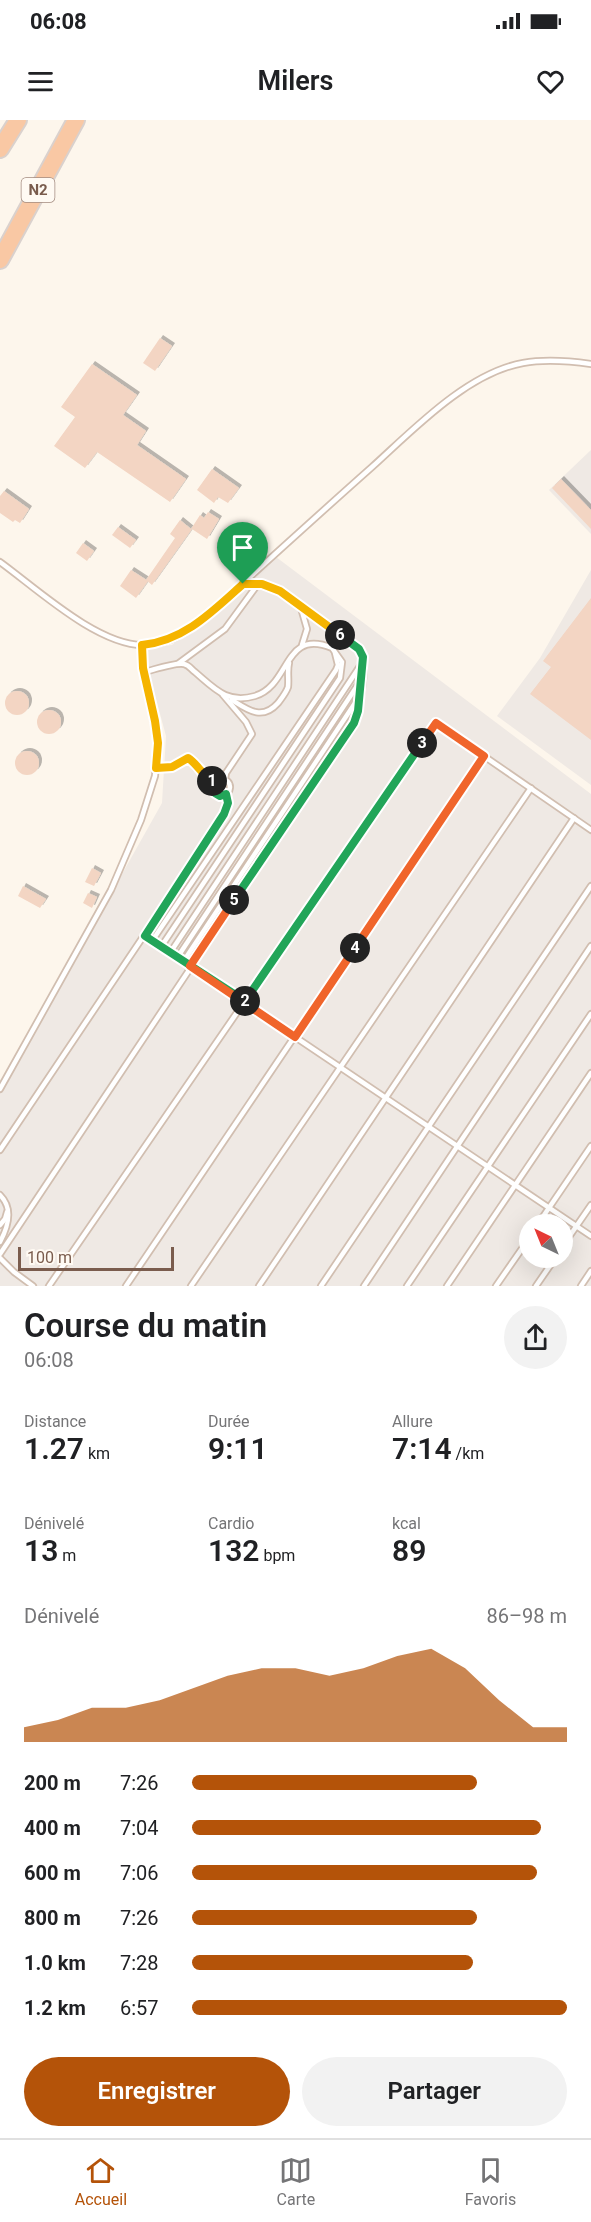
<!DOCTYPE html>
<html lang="fr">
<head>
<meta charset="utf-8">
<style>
  :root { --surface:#fff; --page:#f2f2f2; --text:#202124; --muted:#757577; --line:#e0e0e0; --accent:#b45309 }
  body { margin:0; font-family:Roboto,sans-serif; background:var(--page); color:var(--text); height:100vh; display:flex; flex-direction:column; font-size:22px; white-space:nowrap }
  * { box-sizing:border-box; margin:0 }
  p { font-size:20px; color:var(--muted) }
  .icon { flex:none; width:33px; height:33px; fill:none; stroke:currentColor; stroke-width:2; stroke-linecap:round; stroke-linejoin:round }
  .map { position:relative; height:1166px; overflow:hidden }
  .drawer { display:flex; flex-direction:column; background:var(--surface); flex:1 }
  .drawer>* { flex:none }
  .needle { width:39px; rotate:317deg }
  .controls { position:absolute; left:519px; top:1094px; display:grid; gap:12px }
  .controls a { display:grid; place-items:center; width:54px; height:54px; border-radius:50%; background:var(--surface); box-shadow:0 6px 24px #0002; font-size:30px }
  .scale { position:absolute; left:18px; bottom:15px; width:156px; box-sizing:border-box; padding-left:6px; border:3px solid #7a5c4d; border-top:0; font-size:16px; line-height:21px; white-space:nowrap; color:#7a5c4d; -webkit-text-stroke:4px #fffaf3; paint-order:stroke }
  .pin { position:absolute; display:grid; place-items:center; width:51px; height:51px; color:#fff; margin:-62px -26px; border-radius:50% 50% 50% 0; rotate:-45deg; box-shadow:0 0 6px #0007 }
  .pin .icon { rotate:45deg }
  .km { position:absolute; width:30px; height:30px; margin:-15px; border-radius:50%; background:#222; color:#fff; font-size:16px; line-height:30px; text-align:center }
  .round { display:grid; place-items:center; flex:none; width:63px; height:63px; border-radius:32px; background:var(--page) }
  .overview { display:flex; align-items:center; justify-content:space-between; height:102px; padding:0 24px }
  h1 { font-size:33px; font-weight:600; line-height:45px }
  .stats { display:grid; grid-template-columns:repeat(3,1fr); gap:9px; height:102px; padding:6px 24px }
  .stats div { display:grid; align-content:center }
  .stats b { font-size:30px; font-weight:600 }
  .stats small { font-size:16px; font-weight:400 }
  .stats p { font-size:16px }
  .chart { height:168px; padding:12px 24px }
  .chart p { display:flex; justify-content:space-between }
  .chart svg { width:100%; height:108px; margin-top:6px; fill:var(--accent); opacity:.7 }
  .button { display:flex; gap:12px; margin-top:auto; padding:12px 24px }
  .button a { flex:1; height:69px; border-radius:36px; background:var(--accent); color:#fff; font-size:24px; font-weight:600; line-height:69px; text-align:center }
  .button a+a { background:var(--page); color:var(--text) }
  ul { padding:0 24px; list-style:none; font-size:20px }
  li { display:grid; grid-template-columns:96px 72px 1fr; align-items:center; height:45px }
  li i { height:15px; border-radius:8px; background:var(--accent) }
  .status { display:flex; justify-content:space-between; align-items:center; height:42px; padding:0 30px; background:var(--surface); direction:ltr }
  .status svg { height:16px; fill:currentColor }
  header { display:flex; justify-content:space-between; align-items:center; height:78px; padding:0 24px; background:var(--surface); font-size:27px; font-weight:600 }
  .tabs { display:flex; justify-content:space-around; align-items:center; height:84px; border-top:2px solid var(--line); background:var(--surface); font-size:16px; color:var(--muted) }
  .tabs a { display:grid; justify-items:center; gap:3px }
  .tabs .on { color:var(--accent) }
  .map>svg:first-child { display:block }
</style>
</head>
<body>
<div class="status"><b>06:08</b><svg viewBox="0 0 49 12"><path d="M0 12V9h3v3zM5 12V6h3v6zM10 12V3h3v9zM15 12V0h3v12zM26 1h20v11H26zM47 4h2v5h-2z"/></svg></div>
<header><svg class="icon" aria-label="menu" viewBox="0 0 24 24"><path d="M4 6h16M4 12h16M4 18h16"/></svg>Milers<svg class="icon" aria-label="heart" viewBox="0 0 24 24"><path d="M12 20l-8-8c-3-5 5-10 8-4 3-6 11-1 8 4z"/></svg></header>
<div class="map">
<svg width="591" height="1166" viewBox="0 0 591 1166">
  <defs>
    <filter id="shadow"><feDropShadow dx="3" dy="-3" stdDeviation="0" flood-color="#0004"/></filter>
  </defs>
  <rect width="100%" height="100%" fill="#fdf6ec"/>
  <g fill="#efe9e4" fill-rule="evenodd">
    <polygon points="591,330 591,414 549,370"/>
    <path d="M276,437l315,237v492h-591v-195l162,-288 4,-67 -16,-59 -4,-29 26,-3zM530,1104h32v33h-32z"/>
    <polygon points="591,450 591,665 497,596 540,538"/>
  </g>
  <g fill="#f3d5c3" filter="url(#shadow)">
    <polygon points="160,218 172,226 155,251 143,243"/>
    <polygon points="92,244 137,275 123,295 146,311 137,325 186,359 170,382 97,332 85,348 54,326 75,297 61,287"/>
    <polygon points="212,349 239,368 228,383 218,377 214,383 197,370"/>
    <polygon points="561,359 591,390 591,409 552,368"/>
    <polygon points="4,371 29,389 20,403 15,400 13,402 0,393 0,376"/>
    <polygon points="208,392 219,399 207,419 192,409 152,465 146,460 175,418 170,414 180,400 191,409 200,395 204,398"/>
    <polygon points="118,407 136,420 130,428 112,415"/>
    <polygon points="83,423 94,431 87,441 76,433"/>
    <polygon points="131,450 148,461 136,478 120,466"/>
    <polygon points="591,478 591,620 530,574 551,547 543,541"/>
    <circle cx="17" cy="583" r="12"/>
    <circle cx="49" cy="602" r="12"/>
    <circle cx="27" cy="643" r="12"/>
    <polygon points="92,748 101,753 94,766 85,762"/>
    <polygon points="23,766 46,779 40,788 18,776"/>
    <polygon points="88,773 97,777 92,788 83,783"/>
  </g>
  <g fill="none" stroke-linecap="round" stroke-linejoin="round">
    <defs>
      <g id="service">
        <path d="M0,442c36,26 97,83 143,83 39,1 71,-35 98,-60 43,-39 87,-79 131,-118 41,-37 95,-94 151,-104 22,-4 47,-2 68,1"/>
        <polyline points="301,488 307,509 302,525"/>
        <polyline points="179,543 225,509 258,464"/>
        <path d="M144,552c9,-2 32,-10 40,-8 5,1 7,5 11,8 20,17 32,32 60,24 36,-11 28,-68 77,-48l10,14 -2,16 -179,269"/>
        <polyline points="223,575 246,602 252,614 226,653 225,659"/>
        <path d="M232,580c16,10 30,21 46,3 3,-4 8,-10 10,-16 1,-8 -1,-16 1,-24"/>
        <polyline points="155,648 172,647 188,638 196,648 215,662"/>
        <circle cx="222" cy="667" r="8"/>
        <polyline points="145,816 591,1116"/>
        <polyline points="152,821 336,550 338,545 335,533"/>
        <polyline points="170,833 362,543"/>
        <polyline points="177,838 361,560"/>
        <polyline points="183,842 359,577"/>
        <polyline points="0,969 111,770 141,700 155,656 158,623 143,548 142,525"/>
        <polyline points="0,1030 216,708 228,683 226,674"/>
        <path d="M0,1075c14,14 8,32 0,47"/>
        <polyline points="538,1104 591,1026"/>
        <polyline points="0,1105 5,1099 7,1092"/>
        <polyline points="562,1127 591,1085"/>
        <path d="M0,1134l357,-536c3,-17 12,-55 2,-69l-79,-58 -18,-7h-19"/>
        <polyline points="0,1138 14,1152 33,1166"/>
        <polyline points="49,1166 436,603 591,710"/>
        <polyline points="126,1166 484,636"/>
        <polyline points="191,1166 531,668"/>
        <polyline points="259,1166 574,698"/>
        <polyline points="321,1166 591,766"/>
        <polyline points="364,1166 591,826"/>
        <polyline points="407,1166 591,894"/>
        <polyline points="447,1166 591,953"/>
        <polyline points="496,1166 530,1117"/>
        <polyline points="536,1166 556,1137"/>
        <polyline points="581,1166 591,1151"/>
      </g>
      <g id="trunk">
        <polyline points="0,29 18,0"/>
        <polyline points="0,140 76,0"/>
      </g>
    </defs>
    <use href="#service" stroke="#d1beb0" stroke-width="8"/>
    <use href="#trunk" stroke="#dad1cd" stroke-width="20"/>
    <use href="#service" stroke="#fff" stroke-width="4.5"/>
    <use href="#trunk" stroke="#f9c8a4" stroke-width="16"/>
  </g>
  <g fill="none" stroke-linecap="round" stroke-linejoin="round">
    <defs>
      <path id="split-1" d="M212,661c-10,-7 -16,-18 -24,-23l-16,9 -16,1 2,-25 -3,-22 -12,-53 -1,-23c42,-4 71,-34 101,-61"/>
      <polyline id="split-2" points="212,661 215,662 213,668 215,673 220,676 226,674 228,683 224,694 145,816 245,881"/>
      <polyline id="split-3" points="245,881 422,623"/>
      <polyline id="split-4" points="355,828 484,636 436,603 422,623"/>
      <polyline id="split-5" points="234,780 190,846 295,917 355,828"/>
      <polyline id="split-6" points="234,780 354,603 358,591 363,537 359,529 340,515"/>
      <polyline id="split-7" points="243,464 262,464 280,471 340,515"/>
    </defs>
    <use href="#split-1" stroke="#fff" stroke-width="12"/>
    <use href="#split-2" stroke="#fff" stroke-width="12"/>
    <use href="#split-3" stroke="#fff" stroke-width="12"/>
    <use href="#split-4" stroke="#fff" stroke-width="12"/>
    <use href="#split-5" stroke="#fff" stroke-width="12"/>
    <use href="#split-6" stroke="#fff" stroke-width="12"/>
    <use href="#split-7" stroke="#fff" stroke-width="12"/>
    <use href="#split-1" stroke="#f5b400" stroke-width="8"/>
    <use href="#split-2" stroke="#22a559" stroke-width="8"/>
    <use href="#split-3" stroke="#22a559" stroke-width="8"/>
    <use href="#split-4" stroke="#f0652b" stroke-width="8"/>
    <use href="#split-5" stroke="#f0652b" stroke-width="8"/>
    <use href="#split-6" stroke="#22a559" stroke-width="8"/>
    <use href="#split-7" stroke="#f5b400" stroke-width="8"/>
  </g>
  <g text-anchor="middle" stroke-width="5" stroke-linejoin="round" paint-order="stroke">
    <rect fill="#fffaf3" stroke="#a28b7f" stroke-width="1.5" x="21.5" y="58" width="33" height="24" rx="4.5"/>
    <g font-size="15" font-weight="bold" fill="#7a5c4d">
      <text x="38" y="75">N2</text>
    </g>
  </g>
</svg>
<div class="controls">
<a><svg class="needle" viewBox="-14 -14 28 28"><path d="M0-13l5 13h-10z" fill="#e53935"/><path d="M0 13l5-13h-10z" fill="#757577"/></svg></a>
</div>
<div class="scale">100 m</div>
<div class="pin" style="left:243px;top:464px;background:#1e9e55"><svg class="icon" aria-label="arrive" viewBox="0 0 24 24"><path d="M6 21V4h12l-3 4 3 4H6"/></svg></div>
<b class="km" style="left:212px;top:661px">1</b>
<b class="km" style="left:245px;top:881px">2</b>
<b class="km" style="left:422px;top:623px">3</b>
<b class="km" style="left:355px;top:828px">4</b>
<b class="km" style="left:234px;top:780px">5</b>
<b class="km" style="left:340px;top:515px">6</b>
</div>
<section class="drawer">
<div class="overview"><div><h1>Course du matin</h1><p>06:08</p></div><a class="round"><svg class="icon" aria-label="share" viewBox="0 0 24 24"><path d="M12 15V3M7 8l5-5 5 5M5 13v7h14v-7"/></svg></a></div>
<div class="stats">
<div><p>Distance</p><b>1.27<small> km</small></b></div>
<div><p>Durée</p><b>9:11</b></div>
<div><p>Allure</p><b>7:14<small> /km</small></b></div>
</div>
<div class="stats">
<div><p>Dénivelé</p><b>13<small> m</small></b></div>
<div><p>Cardio</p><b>132<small> bpm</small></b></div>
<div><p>kcal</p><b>89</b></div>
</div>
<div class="chart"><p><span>Dénivelé</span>86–98 m</p>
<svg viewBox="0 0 160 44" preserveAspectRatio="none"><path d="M0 44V38L10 35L20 30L30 30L40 27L50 22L60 17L70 14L80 14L90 17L100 14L110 9L120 6L130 14L140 27L150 38L160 38V44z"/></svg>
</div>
<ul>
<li><b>200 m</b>7:26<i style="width:76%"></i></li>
<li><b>400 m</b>7:04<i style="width:93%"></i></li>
<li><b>600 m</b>7:06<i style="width:92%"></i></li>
<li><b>800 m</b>7:26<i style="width:76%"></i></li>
<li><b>1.0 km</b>7:28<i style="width:75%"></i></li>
<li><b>1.2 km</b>6:57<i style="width:100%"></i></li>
</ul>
<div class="button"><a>Enregistrer</a><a>Partager</a></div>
</section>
<nav class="tabs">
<a class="on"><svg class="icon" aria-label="home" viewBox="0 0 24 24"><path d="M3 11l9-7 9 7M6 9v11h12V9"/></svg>Accueil</a>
<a><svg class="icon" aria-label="map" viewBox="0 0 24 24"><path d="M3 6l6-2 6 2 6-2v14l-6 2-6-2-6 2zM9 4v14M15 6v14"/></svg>Carte</a>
<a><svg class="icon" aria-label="saved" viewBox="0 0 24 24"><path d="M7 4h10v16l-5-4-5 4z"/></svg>Favoris</a>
</nav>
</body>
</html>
